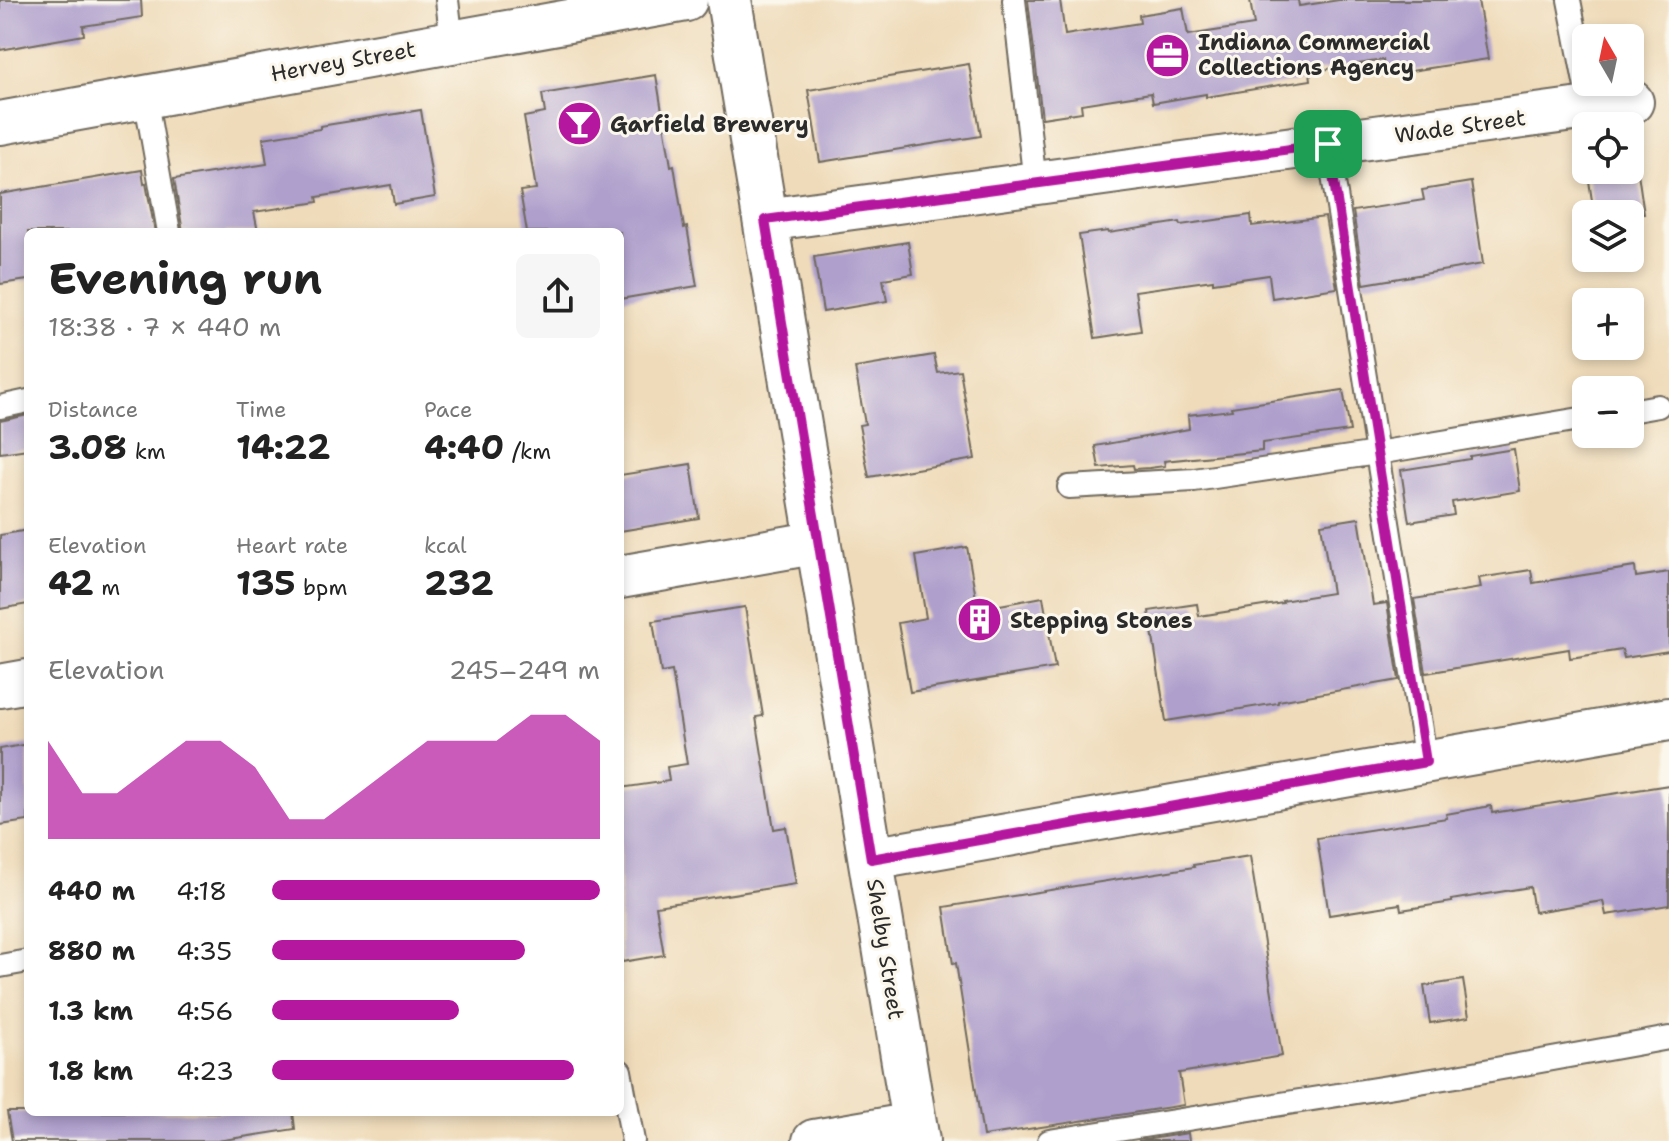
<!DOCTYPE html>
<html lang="en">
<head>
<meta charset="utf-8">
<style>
  :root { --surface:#fff; --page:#f6f6f6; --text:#222; --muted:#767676; --accent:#b5179e }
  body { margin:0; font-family:"Shantell Sans",sans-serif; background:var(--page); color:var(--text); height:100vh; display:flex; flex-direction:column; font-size:30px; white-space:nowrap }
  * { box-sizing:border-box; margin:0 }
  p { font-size:26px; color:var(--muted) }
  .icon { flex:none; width:44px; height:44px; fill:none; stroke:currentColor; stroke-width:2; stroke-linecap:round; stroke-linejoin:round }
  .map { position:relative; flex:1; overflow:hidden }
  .side { position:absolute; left:24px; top:228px; width:600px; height:888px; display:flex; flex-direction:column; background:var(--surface); border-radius:12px; box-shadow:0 4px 12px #0003 }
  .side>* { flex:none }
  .needle { width:52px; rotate:351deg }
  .controls { position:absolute; left:1572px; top:24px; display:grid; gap:16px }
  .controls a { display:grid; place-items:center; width:72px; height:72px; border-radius:12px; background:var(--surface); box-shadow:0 4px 12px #0003; font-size:40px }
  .pin { position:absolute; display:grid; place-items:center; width:68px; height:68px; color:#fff; margin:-34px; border-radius:16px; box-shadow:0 4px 12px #0006 }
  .round { display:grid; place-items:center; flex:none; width:84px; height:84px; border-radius:12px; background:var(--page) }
  .head { display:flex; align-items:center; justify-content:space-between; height:136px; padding:0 24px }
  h1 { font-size:44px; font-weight:700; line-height:60px }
  .figures { display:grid; grid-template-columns:repeat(3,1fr); gap:12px; height:136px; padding:8px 24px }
  .figures div { display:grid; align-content:center }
  .figures b { font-size:34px; font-weight:700 }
  .figures small { font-size:22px; font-weight:400 }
  .figures p { font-size:22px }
  .chart { height:224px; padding:16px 24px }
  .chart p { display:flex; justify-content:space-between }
  .chart svg { width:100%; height:144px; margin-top:8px; fill:var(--accent); opacity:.7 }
  ul { padding:0 24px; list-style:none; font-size:26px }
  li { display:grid; grid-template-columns:128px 96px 1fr; align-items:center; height:60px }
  li i { height:20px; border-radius:10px; background:var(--accent) }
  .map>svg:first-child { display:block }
</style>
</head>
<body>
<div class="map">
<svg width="1669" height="1141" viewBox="0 0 1669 1141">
  <rect width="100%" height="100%" fill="#fbf7ec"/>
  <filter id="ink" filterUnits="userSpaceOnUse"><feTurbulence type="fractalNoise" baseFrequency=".0125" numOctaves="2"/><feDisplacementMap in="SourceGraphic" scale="16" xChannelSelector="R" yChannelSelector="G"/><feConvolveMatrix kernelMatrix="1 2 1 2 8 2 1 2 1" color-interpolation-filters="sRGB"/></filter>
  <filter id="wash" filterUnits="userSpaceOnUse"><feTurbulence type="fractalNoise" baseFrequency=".006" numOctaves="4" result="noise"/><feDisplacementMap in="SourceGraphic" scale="32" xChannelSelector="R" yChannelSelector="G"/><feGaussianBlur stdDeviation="1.8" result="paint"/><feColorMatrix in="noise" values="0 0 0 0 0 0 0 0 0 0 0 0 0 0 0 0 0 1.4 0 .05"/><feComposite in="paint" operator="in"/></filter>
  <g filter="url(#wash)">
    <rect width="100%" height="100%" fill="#efdbba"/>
    <g id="blocks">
      <g fill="#ae9fcc">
        <polygon points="0,0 141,0 142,17 83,26 84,35 0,50"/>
        <polygon points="1028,0 1060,0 1065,35 1140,23 1139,15 1183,8 1188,35 1254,25 1250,0 1298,0 1299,6 1339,0 1478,0 1488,59 1385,75 1383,60 1310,72 1311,80 1206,97 1206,94 1153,103 1151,93 1081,104 1082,112 1042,118"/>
        <polygon points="969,64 981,136 820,162 808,90"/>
        <polygon points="656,75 671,166 674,165 684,228 687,227 697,286 620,299 620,232 527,232 520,191 536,189 524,117 545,113 542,94"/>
        <polygon points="421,110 435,197 394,204 391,185 317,197 318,202 254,212 258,232 183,232 174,179 267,164 263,138 320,129 320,126"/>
        <polygon points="1637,166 1644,214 1594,214 1588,174 1613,170 1630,170 1630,167"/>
        <polygon points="142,170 144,184 146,183 155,232 28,232 28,280 0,284 0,194"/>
        <polygon points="1471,182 1483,264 1364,284 1353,211 1424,200 1422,190"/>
        <polygon points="1251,215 1252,226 1325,217 1337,288 1272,298 1269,275 1213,283 1213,280 1135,291 1141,331 1095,338 1079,235 1108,231 1109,233 1180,222 1181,225"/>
        <polygon points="908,242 913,274 883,279 887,301 823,312 814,257"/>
        <polygon points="934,355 938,373 960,370 975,459 869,477 859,425 865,424 855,368"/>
        <polygon points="1343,390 1350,431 1262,443 1262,451 1164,461 1165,466 1149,468 1134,469 1133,465 1099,468 1095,446 1189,429 1188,415 1232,410 1231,407"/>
        <polygon points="28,415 28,449 0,453 0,421"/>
        <polygon points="1514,449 1520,491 1452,502 1454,515 1409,522 1401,470 1470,459 1470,456"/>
        <polygon points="691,464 699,518 620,531 620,475"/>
        <polygon points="1359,518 1373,605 1387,603 1399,680 1278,701 1278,703 1166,721 1149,611 1197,604 1199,616 1283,603 1282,601 1332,593 1321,524"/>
        <polygon points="28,530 28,604 0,609 0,535"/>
        <polygon points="967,547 978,609 1043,597 1055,668 910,692 898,623 926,618 916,556"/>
        <polygon points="1635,567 1636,577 1669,572 1669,651 1624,658 1622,650 1570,658 1569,649 1426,673 1414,599 1481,588 1479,578 1531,570 1533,583"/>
        <polygon points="745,607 763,716 756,717 774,829 786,827 796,884 656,906 664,955 622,962 620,946 620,788 669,781 667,767 687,764 672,671 661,673 653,621"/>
        <polygon points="28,744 28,821 0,825 0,749"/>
        <polygon points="1669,785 1669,905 1606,915 1603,901 1534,912 1530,887 1451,900 1452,902 1401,910 1400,904 1329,915 1317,838 1447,818 1446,814 1491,806 1492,813"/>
        <polygon points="1250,856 1282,1056 1179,1073 1184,1105 983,1136 956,963 953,964 944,907 1194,867 1193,865"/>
        <polygon points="1463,980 1469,1017 1430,1023 1424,986"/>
        <polygon points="7,1112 293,1112 295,1129 217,1141 12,1141"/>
        <polygon points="1188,1133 1189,1141 1138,1141"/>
      </g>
    </g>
  </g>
  <g filter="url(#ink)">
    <use href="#blocks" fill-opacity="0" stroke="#70695d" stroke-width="2"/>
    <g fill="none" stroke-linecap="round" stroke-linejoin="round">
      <defs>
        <g id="lane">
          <polyline points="447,0 452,42"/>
          <polyline points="1014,0 1035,183"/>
          <polyline points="1569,0 1590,108"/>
          <polyline points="145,96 169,232"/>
          <polyline points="1328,144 1426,762"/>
          <polyline points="0,407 28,401"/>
          <polyline points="1630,411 1658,406"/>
          <polyline points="1069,487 1194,480 1377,453 1586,418"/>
          <polyline points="0,966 28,961"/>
          <polyline points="620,1071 633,1141"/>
          <polyline points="1049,1141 1457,1076 1669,1038"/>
        </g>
        <g id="street">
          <polyline points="0,123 686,0"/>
          <polyline points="765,220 1632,102"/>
          <polyline points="620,577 819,542"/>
          <polyline points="0,686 28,681"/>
          <polyline points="871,859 1669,719"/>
          <polyline points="814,1141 914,1124"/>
        </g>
        <polyline id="secondary" points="729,0 917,1141"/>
      </defs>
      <use href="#lane" stroke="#70695d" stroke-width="26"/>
      <use href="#street" stroke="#70695d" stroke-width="46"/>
      <use href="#secondary" stroke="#70695d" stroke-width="48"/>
      <use href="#lane" stroke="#fff" stroke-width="22"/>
      <use href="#street" stroke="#fff" stroke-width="42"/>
      <use href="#secondary" stroke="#fff" stroke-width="44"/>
    </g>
  </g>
  <g fill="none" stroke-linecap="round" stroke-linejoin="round" filter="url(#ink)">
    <defs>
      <polygon id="route" points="1328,144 1426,762 871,859 765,220"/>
    </defs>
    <use href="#route" stroke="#fff" stroke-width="16"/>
    <use href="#route" stroke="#b5179e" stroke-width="10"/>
  </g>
  <defs>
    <symbol id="office-disc" viewBox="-11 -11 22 22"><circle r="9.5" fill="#b5179e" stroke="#fbf7ec"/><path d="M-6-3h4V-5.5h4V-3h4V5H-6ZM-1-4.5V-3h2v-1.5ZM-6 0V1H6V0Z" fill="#fff"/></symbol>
    <symbol id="bar-disc" viewBox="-11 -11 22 22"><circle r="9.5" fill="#b5179e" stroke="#fbf7ec"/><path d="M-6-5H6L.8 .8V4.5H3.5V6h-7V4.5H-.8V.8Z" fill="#fff"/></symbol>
    <symbol id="building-disc" viewBox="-11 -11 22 22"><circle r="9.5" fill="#b5179e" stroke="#fbf7ec"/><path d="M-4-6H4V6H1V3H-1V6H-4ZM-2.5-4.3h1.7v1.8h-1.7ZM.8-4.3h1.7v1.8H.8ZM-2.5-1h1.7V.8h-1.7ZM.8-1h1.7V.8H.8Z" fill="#fff"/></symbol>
  </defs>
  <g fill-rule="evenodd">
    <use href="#office-disc" x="1142" y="30" width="51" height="51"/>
    <use href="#bar-disc" x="554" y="98" width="51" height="51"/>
    <use href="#building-disc" x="954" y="594" width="51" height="51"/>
  </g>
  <g text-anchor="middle" stroke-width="6" stroke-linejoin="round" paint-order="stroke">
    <g font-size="22" font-weight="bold" fill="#2b2b2b" stroke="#fbf7ec" text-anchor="start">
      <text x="1198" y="50">Indiana Commercial<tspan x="1198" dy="25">Collections Agency</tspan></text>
      <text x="610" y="132">Garfield Brewery</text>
      <text x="1010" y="628">Stepping Stones</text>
    </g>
    <g font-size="22" fill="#2b2b2b" stroke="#fbf7ec">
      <text transform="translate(343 61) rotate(-10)" y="8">Hervey Street</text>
      <text transform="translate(1460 126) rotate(-8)" y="8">Wade Street</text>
      <text transform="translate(886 949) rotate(81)" y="8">Shelby Street</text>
    </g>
  </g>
</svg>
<div class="controls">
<a><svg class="needle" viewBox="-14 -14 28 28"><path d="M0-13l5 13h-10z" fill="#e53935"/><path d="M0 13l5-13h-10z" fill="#767676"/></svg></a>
<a><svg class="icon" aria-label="locate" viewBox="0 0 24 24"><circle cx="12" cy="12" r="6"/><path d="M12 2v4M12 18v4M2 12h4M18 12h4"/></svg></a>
<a><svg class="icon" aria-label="layers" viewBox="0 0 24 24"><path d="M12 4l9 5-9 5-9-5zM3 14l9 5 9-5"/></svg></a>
<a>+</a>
<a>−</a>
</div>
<div class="pin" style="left:1328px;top:144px;background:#1e9e55"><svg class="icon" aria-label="arrive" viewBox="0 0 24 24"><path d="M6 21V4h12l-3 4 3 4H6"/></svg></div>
<section class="side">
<div class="head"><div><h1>Evening run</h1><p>18:38 · 7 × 440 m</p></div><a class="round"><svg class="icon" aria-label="share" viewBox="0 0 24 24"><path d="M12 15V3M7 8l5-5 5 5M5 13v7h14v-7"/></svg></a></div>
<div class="figures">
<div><p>Distance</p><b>3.08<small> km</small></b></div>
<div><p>Time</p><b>14:22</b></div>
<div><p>Pace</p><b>4:40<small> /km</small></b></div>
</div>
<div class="figures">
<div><p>Elevation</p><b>42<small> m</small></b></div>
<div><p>Heart rate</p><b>135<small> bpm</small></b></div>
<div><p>kcal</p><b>232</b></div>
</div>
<div class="chart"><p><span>Elevation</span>245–249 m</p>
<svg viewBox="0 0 160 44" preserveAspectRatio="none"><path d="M0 44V14L10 30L20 30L30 22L40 14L50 14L60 22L70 38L80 38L90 30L100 22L110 14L120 14L130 14L140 6L150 6L160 14V44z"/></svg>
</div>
<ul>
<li><b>440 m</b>4:18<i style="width:100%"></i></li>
<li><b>880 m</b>4:35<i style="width:77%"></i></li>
<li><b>1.3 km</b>4:56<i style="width:57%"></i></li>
<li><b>1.8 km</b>4:23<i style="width:92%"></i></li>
</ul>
</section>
</div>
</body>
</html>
